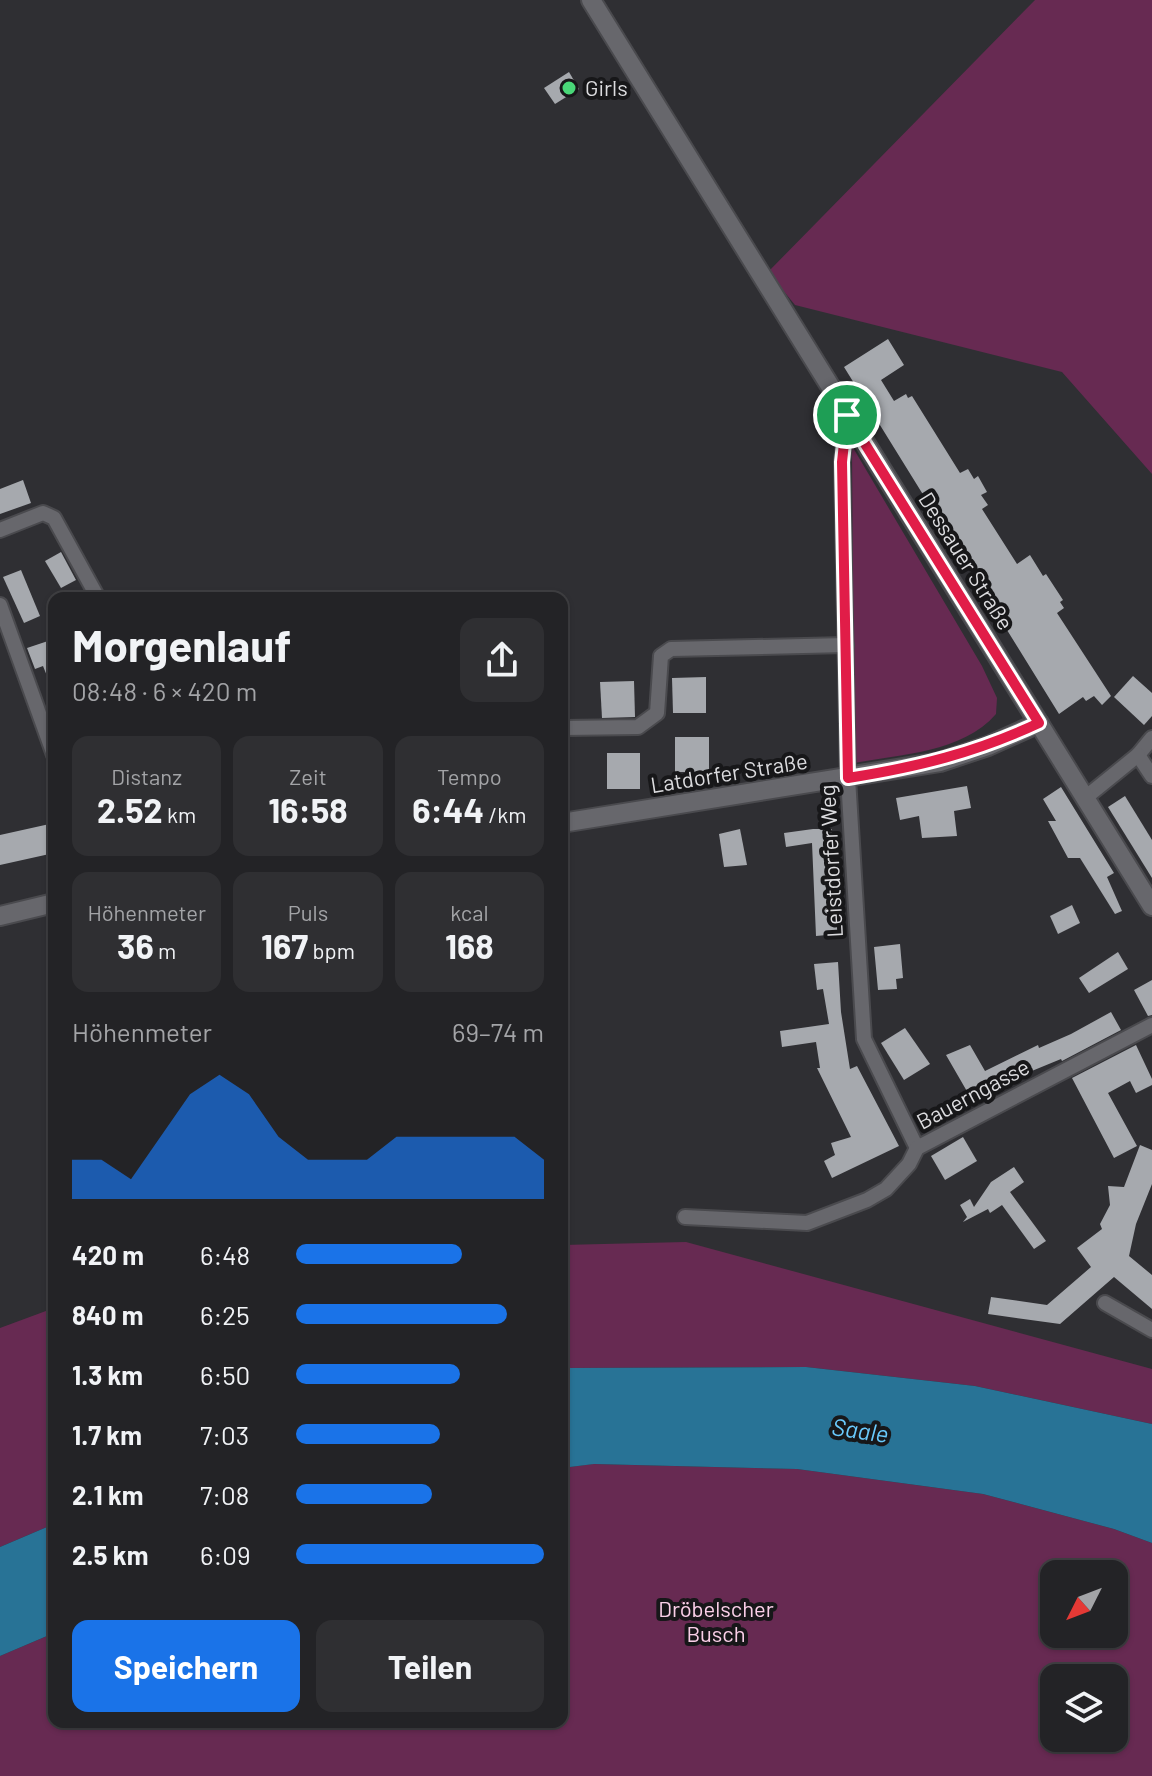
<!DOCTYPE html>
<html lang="de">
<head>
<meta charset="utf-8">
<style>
  :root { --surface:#232326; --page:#2f2f32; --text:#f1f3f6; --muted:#a3a4a7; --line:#404043; --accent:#1a73e8 }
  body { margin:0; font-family:Barlow,sans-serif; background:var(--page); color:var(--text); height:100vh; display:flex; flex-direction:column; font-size:30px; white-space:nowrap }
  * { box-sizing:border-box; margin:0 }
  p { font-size:26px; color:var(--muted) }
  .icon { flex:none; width:44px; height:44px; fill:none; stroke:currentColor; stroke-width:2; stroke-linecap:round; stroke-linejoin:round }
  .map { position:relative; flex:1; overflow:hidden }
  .side { position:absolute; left:48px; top:592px; width:520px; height:1136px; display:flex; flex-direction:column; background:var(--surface); border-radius:16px; box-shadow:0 2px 6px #0004,0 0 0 2px var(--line) }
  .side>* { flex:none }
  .needle { width:52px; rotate:228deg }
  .buttons { position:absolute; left:1040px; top:1560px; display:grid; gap:16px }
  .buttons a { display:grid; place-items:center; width:88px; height:88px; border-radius:16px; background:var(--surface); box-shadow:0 2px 6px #0004,0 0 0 2px var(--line); font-size:40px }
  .pin { position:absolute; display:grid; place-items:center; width:68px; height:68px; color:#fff; margin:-34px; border:4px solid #fff; border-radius:50%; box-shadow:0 2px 8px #0007 }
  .round { display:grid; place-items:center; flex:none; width:84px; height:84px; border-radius:16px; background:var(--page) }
  .overview { display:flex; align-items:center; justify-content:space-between; height:136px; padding:0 24px }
  h1 { font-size:44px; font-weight:700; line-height:60px }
  .metrics { display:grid; grid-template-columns:repeat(3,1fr); gap:12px; height:136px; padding:8px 24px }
  .metrics div { display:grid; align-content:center; border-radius:16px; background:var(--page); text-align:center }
  .metrics b { font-size:34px; font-weight:700 }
  .metrics small { font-size:22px; font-weight:400 }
  .metrics p { font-size:22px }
  .chart { height:224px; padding:16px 24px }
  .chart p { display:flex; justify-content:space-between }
  .chart svg { width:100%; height:144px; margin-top:8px; fill:var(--accent); opacity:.7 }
  .cta { display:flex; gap:16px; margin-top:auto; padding:16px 24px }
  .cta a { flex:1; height:92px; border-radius:16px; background:var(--accent); color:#fff; font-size:32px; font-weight:700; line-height:92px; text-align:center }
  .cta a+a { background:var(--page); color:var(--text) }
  ul { padding:0 24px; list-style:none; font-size:26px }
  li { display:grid; grid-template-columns:128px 96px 1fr; align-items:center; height:60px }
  li i { height:20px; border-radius:10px; background:var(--accent) }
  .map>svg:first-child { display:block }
</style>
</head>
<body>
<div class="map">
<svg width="1152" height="1776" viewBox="0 0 1152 1776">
  <rect width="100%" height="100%" fill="#2f2f33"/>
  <g fill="#672a52" fill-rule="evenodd">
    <polygon points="1035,0 1152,0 1152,474 1062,372 795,305 768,272"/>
    <path d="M852,446l130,220 15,32 -1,16c-34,39 -95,40 -142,49z"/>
    <polygon points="686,1242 1152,1369 1152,1424 975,1386 806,1367 562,1368 562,1245"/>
    <polygon points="54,1308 54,1524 0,1547 0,1328"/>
    <path d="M593,1464l204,5 186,25 131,35 38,14v233h-1152v-120l54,-23v89h508v-254zM1054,1574h60v60h-60zM1054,1678h60v60h-60z"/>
  </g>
  <g fill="#287396">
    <polygon points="806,1367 975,1386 1152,1424 1152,1543 1114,1529 983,1494 797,1469 594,1464 562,1468 562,1368"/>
    <polygon points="54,1524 54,1633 0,1656 0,1547"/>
  </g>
  <g fill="#a6a9ae">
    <polygon points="569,72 579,89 555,104 544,88"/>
    <polygon points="888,339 904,365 881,380 894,401 906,394 908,398 912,396 960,473 968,469 974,479 978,476 987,492 981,495 988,505 982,509 1017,564 1030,555 1043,576 1046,574 1063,600 1060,602 1064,608 1057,613 1111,696 1102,705 1094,696 1086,701 1083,697 1059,714 844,367"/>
    <polygon points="23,480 31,503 0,514 0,489"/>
    <polygon points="61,552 76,580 61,588 45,561"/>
    <polygon points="21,570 40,616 24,623 3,577"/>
    <polygon points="48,641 54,658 53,691 43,666 35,669 27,648"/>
    <polygon points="1133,676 1152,693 1152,716 1144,725 1114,697"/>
    <polygon points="706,677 706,713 673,713 672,678"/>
    <polygon points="634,681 635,717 602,718 600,682"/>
    <rect x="675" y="737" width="34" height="35"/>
    <rect x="607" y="753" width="33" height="36"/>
    <polygon points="967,786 971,808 954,811 957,836 922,838 919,816 900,820 896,798"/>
    <polygon points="1061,787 1114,873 1107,877 1122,911 1115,914 1080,858 1068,858 1048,821 1056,821 1043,799"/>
    <polygon points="1125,796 1152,840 1152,878 1108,807"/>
    <polygon points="54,823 54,853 0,865 0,835"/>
    <polygon points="740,829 747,865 724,867 719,834"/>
    <polygon points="813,829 832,829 828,880 832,914 835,914 838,934 816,936 812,843 786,847 784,833"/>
    <polygon points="1072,905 1080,923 1058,934 1050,916"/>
    <polygon points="900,944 903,978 896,979 897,989 878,990 874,947"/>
    <polygon points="1118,952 1128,969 1089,993 1079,978"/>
    <polygon points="838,962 841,1012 850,1069 857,1066 899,1146 832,1178 824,1161 835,1155 831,1143 851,1137 817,1068 820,1068 816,1042 782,1047 780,1031 829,1024 823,989 817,990 814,964"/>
    <polygon points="1152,980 1152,1015 1148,1016 1134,990"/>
    <polygon points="1111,1012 1121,1030 1062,1061 1061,1059 1003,1083 972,1100 946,1055 970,1045 985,1071 1038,1045 1039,1048 1071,1034"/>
    <polygon points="905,1028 930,1064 904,1080 881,1043"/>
    <polygon points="1136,1045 1152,1079 1152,1085 1136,1093 1130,1081 1108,1093 1137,1146 1114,1158 1072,1078"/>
    <polygon points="963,1137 977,1161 945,1180 931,1156"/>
    <polygon points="1140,1145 1152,1150 1152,1184 1136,1224 1129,1256 1152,1275 1152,1309 1114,1277 1060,1324 988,1314 991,1297 1047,1305 1091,1267 1077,1248 1102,1229 1100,1224 1110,1205 1108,1186 1124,1187"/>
    <polygon points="1014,1167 1024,1182 1010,1192 1046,1241 1034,1249 1002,1205 990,1213 988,1209 963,1222 967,1217 960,1205 970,1199 974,1207 991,1182"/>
  </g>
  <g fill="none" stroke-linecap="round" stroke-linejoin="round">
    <defs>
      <g id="minor">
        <polyline points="847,415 842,462 848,778 864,1039 917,1148"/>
        <polyline points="0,530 43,513 54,518 98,598"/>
        <polyline points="0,605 54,755"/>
        <polyline points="564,728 638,727 657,713 661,656 671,649 846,645"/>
        <polyline points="1152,738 1138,755 1152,776"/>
        <polyline points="1085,798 1138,755"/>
        <polyline points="685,1217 807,1223 867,1200 886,1189 909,1164 917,1148 1152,1025"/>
        <polyline points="1105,1303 1152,1330"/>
      </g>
      <g id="secondary">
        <polyline points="591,0 1152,906"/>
        <polyline points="562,823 940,762 988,746 1039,723"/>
        <polyline points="0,916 54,903"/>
      </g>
    </defs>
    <use href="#minor" stroke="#4a4a4e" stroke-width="18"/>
    <use href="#secondary" stroke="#4a4a4e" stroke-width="22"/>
    <use href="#minor" stroke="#67676c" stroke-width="14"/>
    <use href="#secondary" stroke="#67676c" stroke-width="18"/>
  </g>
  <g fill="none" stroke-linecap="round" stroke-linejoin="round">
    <defs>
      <path id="route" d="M847,415l192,308c-64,30 -122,44 -191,55l-6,-316z"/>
    </defs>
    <use href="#route" stroke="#fff" stroke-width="16"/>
    <use href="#route" stroke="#e11d48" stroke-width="10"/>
  </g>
  <circle fill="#49d778" stroke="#171719" stroke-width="3" cx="569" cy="88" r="8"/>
  <g text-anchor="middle" stroke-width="8" stroke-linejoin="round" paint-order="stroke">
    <g font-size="22" fill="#dcdcdf" stroke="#171719" text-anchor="start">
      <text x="585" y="96">Girls</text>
    </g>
    <g font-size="22" fill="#dcdcdf" stroke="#171719">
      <text transform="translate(966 561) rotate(58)" y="8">Dessauer Straße</text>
      <text transform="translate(729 773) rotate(-9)" y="8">Latdorfer Straße</text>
      <text transform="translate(831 861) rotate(-93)" y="8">Leistdorfer Weg</text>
      <text transform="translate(973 1094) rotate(-28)" y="8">Bauerngasse</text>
    </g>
    <g font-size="22" fill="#fbd0e9" stroke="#171719">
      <text x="716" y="1617">Dröbelscher<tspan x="716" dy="25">Busch</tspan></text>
    </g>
    <g font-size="24" font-style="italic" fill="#6acafc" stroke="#171719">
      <text transform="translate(860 1431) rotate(8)" y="8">Saale</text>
    </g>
  </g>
</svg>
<div class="buttons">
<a><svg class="needle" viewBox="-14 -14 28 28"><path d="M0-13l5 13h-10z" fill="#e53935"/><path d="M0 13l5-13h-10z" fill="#a3a4a7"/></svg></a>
<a><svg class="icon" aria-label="layers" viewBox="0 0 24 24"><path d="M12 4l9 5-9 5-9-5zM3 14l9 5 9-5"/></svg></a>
</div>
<div class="pin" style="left:847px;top:415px;background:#1e9e55"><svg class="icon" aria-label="arrive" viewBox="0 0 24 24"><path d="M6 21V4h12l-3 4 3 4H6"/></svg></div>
<section class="side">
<div class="overview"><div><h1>Morgenlauf</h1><p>08:48 · 6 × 420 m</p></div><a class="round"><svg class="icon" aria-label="share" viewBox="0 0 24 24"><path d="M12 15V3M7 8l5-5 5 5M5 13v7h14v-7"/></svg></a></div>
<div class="metrics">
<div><p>Distanz</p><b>2.52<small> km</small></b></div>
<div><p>Zeit</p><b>16:58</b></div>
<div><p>Tempo</p><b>6:44<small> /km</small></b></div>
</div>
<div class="metrics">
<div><p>Höhenmeter</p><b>36<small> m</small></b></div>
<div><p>Puls</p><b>167<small> bpm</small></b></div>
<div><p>kcal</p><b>168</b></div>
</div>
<div class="chart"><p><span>Höhenmeter</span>69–74 m</p>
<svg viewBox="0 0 160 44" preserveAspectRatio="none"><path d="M0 44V32L10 32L20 38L30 25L40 12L50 6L60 12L70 25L80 32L90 32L100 32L110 25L120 25L130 25L140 25L150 25L160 32V44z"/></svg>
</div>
<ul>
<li><b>420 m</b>6:48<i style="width:67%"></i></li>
<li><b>840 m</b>6:25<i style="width:85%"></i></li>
<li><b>1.3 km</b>6:50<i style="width:66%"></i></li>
<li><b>1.7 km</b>7:03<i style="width:58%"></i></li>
<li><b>2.1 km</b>7:08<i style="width:55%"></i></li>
<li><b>2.5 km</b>6:09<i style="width:100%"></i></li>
</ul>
<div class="cta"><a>Speichern</a><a>Teilen</a></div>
</section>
</div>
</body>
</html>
